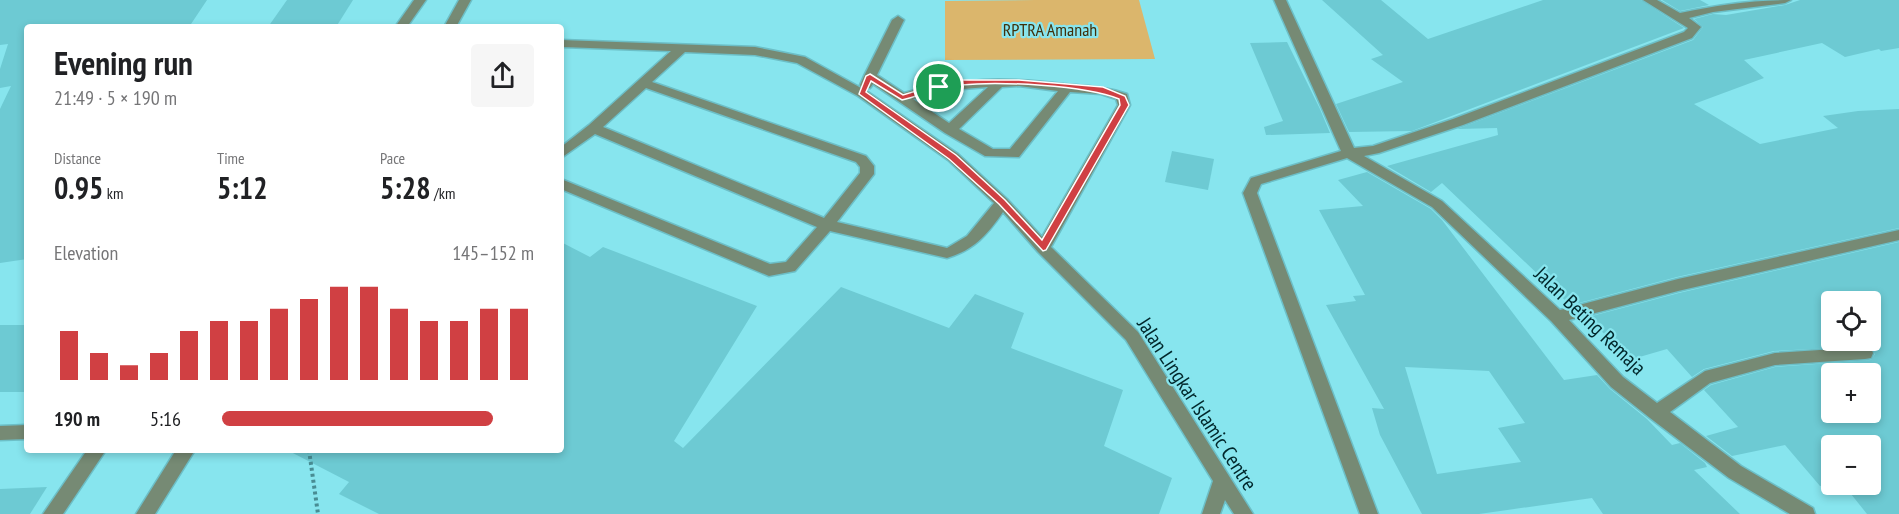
<!DOCTYPE html>
<html lang="en">
<head>
<meta charset="utf-8">
<style>
  :root { --surface:#fff; --page:#f6f6f6; --text:#202124; --muted:#757577; --accent:#d04043 }
  body { margin:0; font-family:"PT Sans Narrow",sans-serif; background:var(--page); color:var(--text); height:100vh; display:flex; flex-direction:column; font-size:22px; white-space:nowrap }
  * { box-sizing:border-box; margin:0 }
  p { font-size:20px; color:var(--muted) }
  .icon { flex:none; width:33px; height:33px; fill:none; stroke:currentColor; stroke-width:2; stroke-linecap:round; stroke-linejoin:round }
  .map { position:relative; flex:1; overflow:hidden }
  .panel { position:absolute; left:24px; top:24px; width:540px; height:429px; display:flex; flex-direction:column; background:var(--surface); border-radius:6px; box-shadow:0 3px 9px #0003 }
  .panel>* { flex:none }
  .controls { position:absolute; left:1821px; top:291px; display:grid; gap:12px }
  .controls a { display:grid; place-items:center; width:60px; height:60px; border-radius:6px; background:var(--surface); box-shadow:0 3px 9px #0003; font-size:30px }
  .pin { position:absolute; display:grid; place-items:center; width:51px; height:51px; color:#fff; margin:-26px; border:3px solid #fff; border-radius:50%; box-shadow:0 2px 6px #0007 }
  .round { display:grid; place-items:center; flex:none; width:63px; height:63px; border-radius:6px; background:var(--page) }
  .summary { display:flex; align-items:center; justify-content:space-between; height:102px; padding:0 30px }
  h1 { font-size:33px; font-weight:700; line-height:45px }
  .stats { display:grid; grid-template-columns:repeat(3,1fr); gap:9px; height:102px; padding:6px 30px }
  .stats div { display:grid; align-content:center }
  .stats b { font-size:30px; font-weight:700 }
  .stats small { font-size:16px; font-weight:400 }
  .stats p { font-size:16px }
  .chart { height:168px; padding:12px 30px }
  .chart p { display:flex; justify-content:space-between }
  .chart svg { width:100%; height:108px; margin-top:6px; stroke:var(--accent); stroke-width:6 }
  ul { padding:0 30px; list-style:none; font-size:20px }
  li { display:grid; grid-template-columns:96px 72px 1fr; align-items:center; height:45px }
  li i { height:15px; border-radius:8px; background:var(--accent) }
  .map>svg:first-child { display:block }
</style>
</head>
<body>
<div class="map">
<svg width="1899" height="514" viewBox="0 0 1899 514">
  <rect width="100%" height="100%" fill="#87e5ee"/>
  <polygon fill="#dbb66c" points="1035,0 1139,0 1155,59 945,60 945,1"/>
  <g fill="#6dcad3" fill-rule="evenodd">
    <polygon points="0,0 207,0 189,27 27,27 27,259 0,263 0,109 11,86 0,88 0,69 8,44 0,45"/>
    <polygon points="287,0 353,0 336,27 268,27"/>
    <polygon points="1322,0 1381,0 1428,39 1543,0 1641,0 1684,28 1412,131 1349,132 1336,104 1403,82 1371,59 1383,55"/>
    <polygon points="1662,0 1700,0 1709,5 1680,11"/>
    <polygon points="1800,0 1899,0 1899,48 1881,51 1879,49 1845,57 1822,43 1744,60 1764,78 1694,104 1760,144 1838,128 1823,116 1858,111 1899,109 1899,228 1677,277 1575,304 1572,302 1568,303 1442,183 1431,192 1387,166 1498,135 1497,128 1457,129 1693,40 1703,27 1694,19 1713,14 1726,15 1785,5"/>
    <polygon points="1287,42 1320,109 1330,133 1266,135 1264,127 1283,121 1250,43"/>
    <polygon points="1172,151 1214,159 1208,190 1165,182"/>
    <path d="M1367,172l64,37 11,11 122,160 33,-5 13,14 37,30 25,26 8,-2 25,20 2,4 -13,3 46,44h-137l-11,-16 -113,16h-57l-42,-79 -8,-27 12,1 -58,-104 30,-4 -3,-5 12,-1 -46,-85 44,-4 -25,-26zM1405,367l84,4 36,52 -27,5 23,34 -84,12z"/>
    <polygon points="561,242 590,257 603,247 757,306 674,441 683,448 841,287 949,328 975,294 1024,313 1011,348 1123,390 1104,446 1172,478 1159,514 379,514 339,494 349,482 287,450 561,450"/>
    <path d="M1899,242v272h-32l-24,-30h27v-38h-38v38l-12,2 -35,-41 -53,11 -26,-20 32,-9 -34,-37 7,-5 64,-18 96,-7 4,-6 -4,-8 -97,5 -70,18 -12,8 -25,-28 -38,11 -41,-43 91,-24zM1832,302h38v38h-38zM1832,374h38v38h-38z"/>
    <rect x="0" y="325" width="27" height="67"/>
    <polygon points="47,487 30,514 0,514 0,489"/>
  </g>
  <g fill="none" stroke-linecap="round" stroke-linejoin="round">
    <defs>
      <g id="minor">
        <polygon points="414,0 426,0 407,27 395,27"/>
        <polygon points="459,0 471,0 456,27 444,27"/>
        <path d="M1274,0h12l68,148 19,-2 80,-27 231,-87 4,-4 -45,-28h14l23,13c37,-8 73,-13 111,-13l-6,3 -72,9 -24,6 12,9 -9,11 -229,87 -84,28 -15,3 78,45 118,109 118,-31 221,-49v10l-221,51 -109,29 54,57 34,26 48,-32 70,-18 90,-6 6,1 2,5 -2,5 -6,1 -90,6 -65,18 -40,29 71,54 72,42 2,6h-25l-61,-36 -79,-60 -39,-31 -60,-66 -119,-114 -85,-49 -86,26 -4,9 121,321h-18l-117,-321 8,-15 90,-27z"/>
        <path d="M898,16l6,4 -27,55 27,18c56,-16 102,-16 160,-9 23,2 40,2 63,10l3,11 -79,142 87,85 115,182h-19l-9,-14 -5,14h-18l11,-33 -87,-141 -88,-88 -35,-40c-16,23 -29,38 -56,46l-117,-27 -35,40 -26,5 -208,-87v-10l209,85 16,-2 31,-35 -222,-93 -34,24v-11l28,-22 82,-74 -108,-4 -2,-7 194,7 50,10 56,31 -1,-3 4,-9 28,-56zM685,52l70,3 42,8 61,33 90,64 46,43 -27,33 -20,12 -110,-26 37,-48v-8l-8,-10 -214,-74zM873,84l72,49 40,23 34,1 51,-65 31,2 15,5 2,6 -76,132 -35,-38 -49,-45 -96,-66h8zM1019,86l39,5 -48,58h-17l-34,-20 43,-42zM988,87l-39,36 -36,-24 37,-9zM646,88l210,74 4,5v6l-36,45 -221,-91z"/>
        <polygon points="27,425 27,439 0,440 0,426"/>
        <polygon points="87,450 106,450 63,514 43,514"/>
        <polygon points="176,450 195,450 155,514 136,514"/>
      </g>
    </defs>
    <use href="#minor" stroke="#6cbfc7" stroke-width="3"/>
    <polyline stroke="#488c93" stroke-width="4" stroke-dasharray="3 3" stroke-linecap="butt" points="309,450 318,514"/>
    <use href="#minor" fill="#768a74" fill-rule="evenodd"/>
  </g>
  <path fill="#d04043" stroke="#fff" stroke-width="1.5" fill-rule="evenodd" d="M870,74l33,21 36,-11 24,-4h56l84,7 22,9 4,9 -83,145 -3,1 -44,-47 -50,-45 -90,-65 7,-18zM871,81l31,19c20,-5 38,-12 59,-15 37,-4 124,0 158,14l1,6 -78,135 -37,-40 -49,-45 -90,-63z"/>
  <g text-anchor="middle" stroke-width="4.5" stroke-linejoin="round" paint-order="stroke">
    <g font-size="18" fill="#40300b" stroke="#87e5ee">
      <text x="1050" y="36">RPTRA Amanah</text>
    </g>
    <g font-size="21" fill="#00272b" stroke="#87e5ee">
      <text transform="translate(1590 321) rotate(44)" y="7">Jalan Beting Remaja</text>
      <text transform="translate(1197 404) rotate(57)" y="7">Jalan Lingkar Islamic Centre</text>
    </g>
  </g>
</svg>
<div class="controls">
<a><svg class="icon" aria-label="locate" viewBox="0 0 24 24"><circle cx="12" cy="12" r="6"/><path d="M12 2v4M12 18v4M2 12h4M18 12h4"/></svg></a>
<a>+</a>
<a>−</a>
</div>
<div class="pin" style="left:939px;top:87px;background:#1e9e55"><svg class="icon" aria-label="arrive" viewBox="0 0 24 24"><path d="M6 21V4h12l-3 4 3 4H6"/></svg></div>
<section class="panel">
<div class="summary"><div><h1>Evening run</h1><p>21:49 · 5 × 190 m</p></div><a class="round"><svg class="icon" aria-label="share" viewBox="0 0 24 24"><path d="M12 15V3M7 8l5-5 5 5M5 13v7h14v-7"/></svg></a></div>
<div class="stats">
<div><p>Distance</p><b>0.95<small> km</small></b></div>
<div><p>Time</p><b>5:12</b></div>
<div><p>Pace</p><b>5:28<small> /km</small></b></div>
</div>
<div class="chart"><p><span>Elevation</span>145–152 m</p>
<svg viewBox="0 0 160 44" preserveAspectRatio="none"><path d="M5 44V24M15 44V33M25 44V38M35 44V33M45 44V24M55 44V20M65 44V20M75 44V15M85 44V11M95 44V6M105 44V6M115 44V15M125 44V20M135 44V20M145 44V15M155 44V15"/></svg>
</div>
<ul>
<li><b>190 m</b>5:16<i style="width:87%"></i></li>
</ul>
</section>
</div>
</body>
</html>
